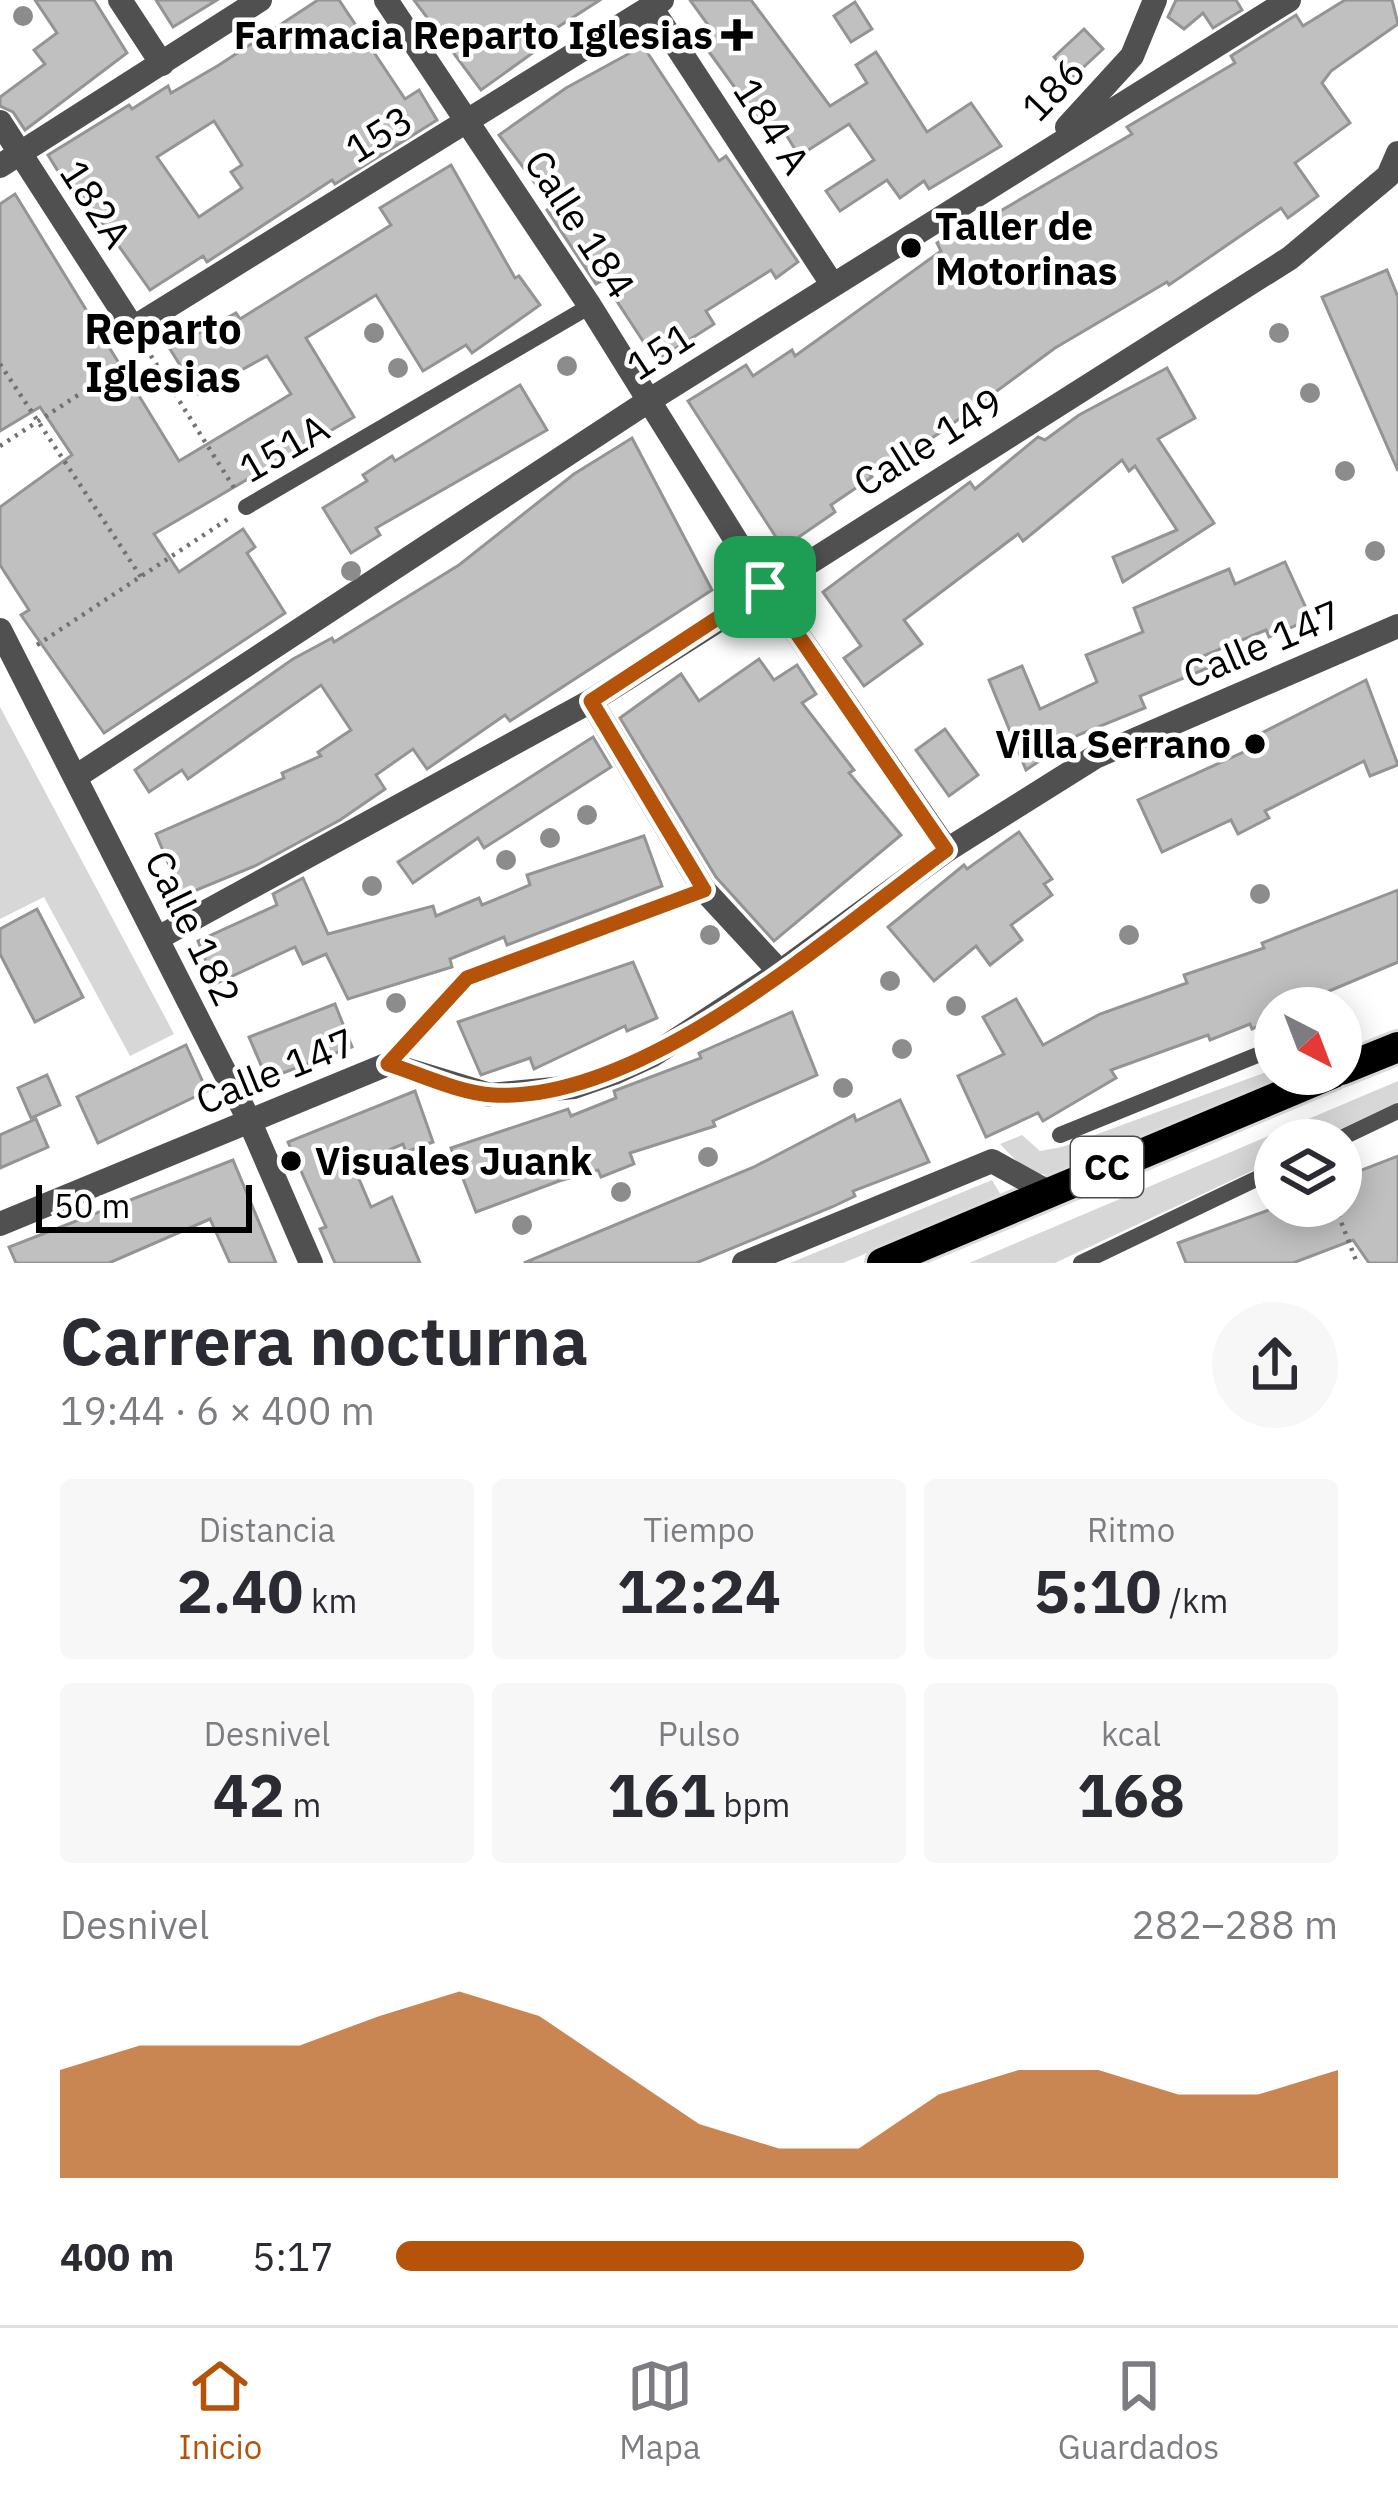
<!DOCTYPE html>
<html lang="es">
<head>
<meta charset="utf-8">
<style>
  :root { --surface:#fff; --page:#f7f7f7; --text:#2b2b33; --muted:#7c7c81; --line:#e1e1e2; --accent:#b45309 }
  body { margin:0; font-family:"IBM Plex Sans",sans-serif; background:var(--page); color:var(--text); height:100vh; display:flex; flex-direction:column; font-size:45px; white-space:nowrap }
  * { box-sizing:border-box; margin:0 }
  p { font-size:39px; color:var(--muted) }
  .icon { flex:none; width:66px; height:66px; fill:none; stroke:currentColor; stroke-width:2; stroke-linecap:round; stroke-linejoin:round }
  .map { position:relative; height:1263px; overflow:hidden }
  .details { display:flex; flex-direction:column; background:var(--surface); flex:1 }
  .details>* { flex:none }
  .needle { width:78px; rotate:138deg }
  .tools { position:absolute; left:1254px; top:987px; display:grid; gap:24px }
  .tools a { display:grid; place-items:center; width:108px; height:108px; border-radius:50%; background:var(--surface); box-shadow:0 6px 30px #0003; font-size:60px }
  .scale { position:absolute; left:36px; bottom:30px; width:216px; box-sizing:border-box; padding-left:12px; border:6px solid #000; border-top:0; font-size:33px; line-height:42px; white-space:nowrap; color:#000; -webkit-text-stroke:9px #fff; paint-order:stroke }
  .pin { position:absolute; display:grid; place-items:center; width:102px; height:102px; color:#fff; margin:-51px; border-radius:24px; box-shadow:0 6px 18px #0006 }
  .round { display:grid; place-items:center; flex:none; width:126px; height:126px; border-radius:63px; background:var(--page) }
  .summary { display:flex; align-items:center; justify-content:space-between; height:204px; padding:0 60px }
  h1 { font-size:66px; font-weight:700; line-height:90px }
  .stats { display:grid; grid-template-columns:repeat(3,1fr); gap:18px; height:204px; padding:12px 60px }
  .stats div { display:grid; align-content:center; border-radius:12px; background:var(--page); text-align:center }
  .stats b { font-size:60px; font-weight:700 }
  .stats small { font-size:33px; font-weight:400 }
  .stats p { font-size:33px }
  .chart { height:336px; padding:24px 60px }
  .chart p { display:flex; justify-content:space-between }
  .chart svg { width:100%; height:216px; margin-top:12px; fill:var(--accent); opacity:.7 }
  ul { padding:0 60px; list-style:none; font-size:39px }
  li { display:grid; grid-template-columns:192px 144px 1fr; align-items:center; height:90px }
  li i { height:30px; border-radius:15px; background:var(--accent) }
  .menu { display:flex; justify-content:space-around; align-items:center; height:168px; border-top:3px solid var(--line); background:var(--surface); font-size:33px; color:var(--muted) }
  .menu a { display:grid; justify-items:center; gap:6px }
  .menu .on { color:var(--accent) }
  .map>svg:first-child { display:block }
</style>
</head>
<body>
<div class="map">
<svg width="1398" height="1263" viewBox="0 0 1398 1263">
  <rect width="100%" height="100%" fill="#fff"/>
  <g fill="#d7d7d7">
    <polygon points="0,707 174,1034 130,1056 44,897 0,919"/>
    <polygon points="1275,1069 1275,1074 1303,1074 1054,1176 1027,1172 1000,1144 1022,1135 1040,1151 1062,1147"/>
    <polygon points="1398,1081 1398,1102 1317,1140 1275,1140 1275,1160 1055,1263 969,1263"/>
    <polygon points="992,1180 1002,1197 843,1263 790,1263"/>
  </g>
  <g fill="#c0c0c0" stroke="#949494" stroke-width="3" fill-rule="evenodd">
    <polygon points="35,0 94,0 127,53 25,130 13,112 0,106 0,97 45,64 34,50 57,33"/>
    <polygon points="156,0 217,0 173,27"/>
    <path d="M318,0h21l66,99 14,-9 18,30 -102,64 -3,-4 -125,82 -4,-6 -53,34 -66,-93 -7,5 -29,-47 81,-50 3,4 36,-23 3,7 48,-28zM214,121l28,44 -11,7 11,16 -43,29 -42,-60z"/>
    <polygon points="414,0 600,0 544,36 548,42 481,90"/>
    <polygon points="690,0 751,0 830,106 867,83 856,65 876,52 927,132 971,103 1001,146 929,189 924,181 900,198 887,180 840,211 826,191 874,160 849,124 799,156 779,123 767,132 699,38 711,29"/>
    <polygon points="1176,0 1236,0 1242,10 1213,28 1203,13 1184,29 1168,17"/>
    <polygon points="1345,0 1392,0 1398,24 1331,71 1322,83 1350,123 1295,163 1318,196 1288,218 1281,208 1169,285 1167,282 1055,348 944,430 915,449 912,444 869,473 872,477 831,505 835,512 783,548 688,401 746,365 753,376 792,350 795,356 941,251 937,243 958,230 961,234 1132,134 1127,127 1235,63 1231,56 1296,15 1303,26"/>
    <polygon points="855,2 872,29 851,42 834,16"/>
    <polygon points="1084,29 1103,49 1073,77 1054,57"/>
    <polygon points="643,46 719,161 726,156 798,262 776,278 771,270 706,311 714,324 656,361 603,280 596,284 547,210 552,206 499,135 566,88"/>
    <polygon points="451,165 515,278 519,276 540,305 472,353 466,345 423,371 376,295 306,338 354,417 154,534 179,572 243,529 255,547 247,553 285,613 104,733 21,615 29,610 0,565 0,507 72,455 40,407 0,431 0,204 15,194 179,461 291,394 267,356 198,394 170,349 236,313 240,319 391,225 380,208"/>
    <polygon points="1387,270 1398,297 1398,471 1322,297"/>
    <polygon points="1167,368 1195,418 1158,439 1214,523 1123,582 1113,557 1177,530 1135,466 1129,471 1122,460 1023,541 1018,534 904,620 922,644 864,686 844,658 861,646 823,592 970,482 975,489 1038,437 1045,440 1079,415"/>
    <polygon points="520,385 547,430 376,528 380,535 351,553 323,508 367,481 363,475 392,456 395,461"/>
    <polygon points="632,438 712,590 510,721 505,715 427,769 413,749 376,775 385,789 340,820 255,866 182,896 156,834 284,778 282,773 321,756 318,752 351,730 321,685 188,779 182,770 149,792 135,770 293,659 332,638 334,642 459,565 574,474"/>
    <polygon points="1285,562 1311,619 1269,637 1266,630 1203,656 1208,668 1140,696 1145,708 1078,735 1026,770 989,680 1022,666 1040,709 1097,682 1086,655 1143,632 1134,608 1229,569 1235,584"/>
    <polygon points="759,659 774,680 797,665 816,694 802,703 854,770 849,773 901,835 774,941 716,877 620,718 681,674 699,701"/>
    <polygon points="1366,680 1398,765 1370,776 1364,761 1265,811 1269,818 1238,834 1231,820 1162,852 1138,800 1248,750 1244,742"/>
    <polygon points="945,729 978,775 949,796 916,750"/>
    <polygon points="593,737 611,767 484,848 478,838 413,883 398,862"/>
    <polygon points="1019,832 1052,879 1044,884 1052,895 1011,925 1022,940 990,965 976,946 934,981 888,927 964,865 967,869"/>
    <polygon points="644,836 662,886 507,945 504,937 450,959 452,967 348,999 326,954 303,964 295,947 215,984 198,941 277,905 273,894 303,878 328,934 433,906 436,916 479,898 482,905 530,885 527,875"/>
    <polygon points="1398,890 1398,962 1289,1008 1275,1008 1275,1019 1252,1029 1250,1024 1210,1040 1208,1035 1111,1070 1116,1078 1043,1121 1038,1113 986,1137 958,1076 1004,1054 983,1017 1016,999 1043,1045 1100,1014 1187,983 1184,975 1264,948 1262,943"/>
    <polygon points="37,909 83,997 35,1022 0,954 0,929"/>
    <polygon points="633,962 657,1018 627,1031 625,1026 534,1069 530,1058 481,1075 458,1022"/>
    <polygon points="335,1004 352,1047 267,1079 249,1037"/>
    <polygon points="792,1012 817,1075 713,1121 715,1126 630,1153 634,1164 601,1177 598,1170 559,1181 476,1212 451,1148 568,1109 571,1116 616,1098 614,1091 701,1058 699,1053"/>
    <polygon points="186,1045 207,1091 98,1143 77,1097"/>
    <polygon points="47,1075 60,1105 31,1118 18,1088"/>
    <polygon points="415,1091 433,1142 406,1152 403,1144 353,1165 371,1207 392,1197 420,1263 335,1263 320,1229 326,1227 288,1142"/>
    <polygon points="900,1100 929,1162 853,1191 855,1196 832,1207 696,1263 524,1263 754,1167 854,1115 856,1121"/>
    <polygon points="36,1119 48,1147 0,1168 0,1135"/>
    <polygon points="1398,1156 1398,1263 1369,1263 1353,1240 1293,1263 1186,1263 1178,1243 1280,1206 1341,1206 1341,1178"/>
    <polygon points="233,1160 276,1263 230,1263 210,1219 109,1263 16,1263 9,1247"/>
  </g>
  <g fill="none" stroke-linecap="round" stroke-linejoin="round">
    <defs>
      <g id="primary">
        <polyline points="1341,1070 1398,1047"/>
        <polyline points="882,1263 1332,1074"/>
      </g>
    </defs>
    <use href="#primary" stroke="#dbdbdb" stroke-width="36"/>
    <g stroke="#727272" stroke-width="4.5" stroke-dasharray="3 6" stroke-linecap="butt">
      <polyline points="146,348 236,491"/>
      <polyline points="0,364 141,577"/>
      <polyline points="0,446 138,356"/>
      <polyline points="37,645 228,519"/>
      <polyline points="1335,1206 1357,1263"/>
    </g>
    <g stroke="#505050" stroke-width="16">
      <polyline points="246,507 590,306"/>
      <polyline points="388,1064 467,978 704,890"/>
      <polyline points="1060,1135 1275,1048"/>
      <polyline points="1337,1140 1398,1111"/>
      <polyline points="1081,1263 1275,1170"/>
    </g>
    <g stroke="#505050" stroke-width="24">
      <polyline points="120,0 162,64"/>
      <polyline points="386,0 590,306 765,587 947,850"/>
      <polyline points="651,7 832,284"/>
      <polyline points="0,122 133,328 662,0"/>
      <polyline points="1067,127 1132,56 1155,0"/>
      <polyline points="0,166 260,0"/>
      <polyline points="0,630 249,1120 311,1263"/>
      <polyline points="591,701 704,890 780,972"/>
      <polyline points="77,776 650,400 1289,0"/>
      <polyline points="158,938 591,701 1290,258 1388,176 1398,153"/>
      <polyline points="0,1224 388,1064 490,1095 574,1087 614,1073 653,1055 780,972 947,850 1095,757 1398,626"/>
      <polyline points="744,1263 992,1161 1048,1192"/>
    </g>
    <use href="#primary" stroke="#000" stroke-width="30"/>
  </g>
  <g fill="#8c8c8c">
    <circle cx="23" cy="16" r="10"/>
    <circle cx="374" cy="333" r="10"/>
    <circle cx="1279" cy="333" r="10"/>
    <circle cx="567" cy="366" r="10"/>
    <circle cx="398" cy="368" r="10"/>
    <circle cx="1310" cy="393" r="10"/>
    <circle cx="1345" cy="471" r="10"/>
    <circle cx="1375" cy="551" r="10"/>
    <circle cx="351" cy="571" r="10"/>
    <circle cx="587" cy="815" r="10"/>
    <circle cx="550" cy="838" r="10"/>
    <circle cx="506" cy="860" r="10"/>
    <circle cx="372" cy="886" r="10"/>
    <circle cx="1260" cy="894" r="10"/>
    <circle cx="710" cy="935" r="10"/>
    <circle cx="1129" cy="935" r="10"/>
    <circle cx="890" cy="981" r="10"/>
    <circle cx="396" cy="1003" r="10"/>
    <circle cx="956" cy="1006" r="10"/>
    <circle cx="902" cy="1049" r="10"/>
    <circle cx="843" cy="1088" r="10"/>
    <circle cx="708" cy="1157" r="10"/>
    <circle cx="621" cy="1192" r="10"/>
    <circle cx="522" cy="1225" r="10"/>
  </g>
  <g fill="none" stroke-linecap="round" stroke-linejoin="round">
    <defs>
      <path id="route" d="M765,587l181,263c-116,85 -303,253 -453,245 -34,-2 -73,-21 -105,-31l79,-86 237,-88 -113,-189z"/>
    </defs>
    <use href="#route" stroke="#fff" stroke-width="24"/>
    <use href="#route" stroke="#b45309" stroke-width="15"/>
  </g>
  <g fill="#000" stroke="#fff" stroke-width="4.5">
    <path d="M731 17h12v12h12v12h-12v12h-12v-12h-12v-12h12z"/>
    <circle cx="911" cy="248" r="12"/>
    <circle cx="1255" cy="744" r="12"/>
    <circle cx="291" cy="1161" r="12"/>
  </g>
  <g text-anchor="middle" stroke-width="9" stroke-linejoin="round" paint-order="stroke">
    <rect fill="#fff" stroke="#4c4c4c" stroke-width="3" x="1071" y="1137" width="72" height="60" rx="9"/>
    <g font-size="36" font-weight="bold" fill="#000">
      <text x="1107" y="1180">CC</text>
    </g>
    <g font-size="39" font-weight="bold" fill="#000" stroke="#fff" text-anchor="end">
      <text x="713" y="49">Farmacia Reparto Iglesias</text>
      <text x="935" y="240" text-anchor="start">Taller de<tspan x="935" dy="45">Motorinas</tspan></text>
      <text x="1231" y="758">Villa Serrano</text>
      <text x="315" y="1175" text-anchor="start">Visuales Juank</text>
    </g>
    <g font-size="39" fill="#000" stroke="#fff">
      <text transform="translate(1053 89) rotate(-46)" y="14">186</text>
      <text transform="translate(772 126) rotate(57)" y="14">184 A</text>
      <text transform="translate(379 134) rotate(-32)" y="14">153</text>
      <text transform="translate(96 204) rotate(57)" y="14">182A</text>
      <text transform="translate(580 224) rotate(57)" y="14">Calle 184</text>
      <text transform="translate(660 351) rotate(-33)" y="14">151</text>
      <text transform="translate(928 442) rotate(-32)" y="14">Calle 149</text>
      <text transform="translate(284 448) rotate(-30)" y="14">151A</text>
      <text transform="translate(1262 644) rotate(-23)" y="14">Calle 147</text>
      <text transform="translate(193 928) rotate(64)" y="14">Calle 182</text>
      <text transform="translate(275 1071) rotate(-22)" y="14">Calle 147</text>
    </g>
    <g font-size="42" font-weight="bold" fill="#000" stroke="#fff">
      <text x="163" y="344">Reparto<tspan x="163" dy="48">Iglesias</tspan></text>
    </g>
  </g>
</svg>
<div class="tools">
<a><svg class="needle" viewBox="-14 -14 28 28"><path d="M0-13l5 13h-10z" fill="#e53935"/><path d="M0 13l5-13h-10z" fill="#7c7c81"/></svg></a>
<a><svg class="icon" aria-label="layers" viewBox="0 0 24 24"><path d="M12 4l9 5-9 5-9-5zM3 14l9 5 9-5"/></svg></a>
</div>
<div class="scale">50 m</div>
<div class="pin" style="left:765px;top:587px;background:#1e9e55"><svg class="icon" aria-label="arrive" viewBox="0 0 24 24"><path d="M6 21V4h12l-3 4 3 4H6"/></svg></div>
</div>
<section class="details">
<div class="summary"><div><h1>Carrera nocturna</h1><p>19:44 · 6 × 400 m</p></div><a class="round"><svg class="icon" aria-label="share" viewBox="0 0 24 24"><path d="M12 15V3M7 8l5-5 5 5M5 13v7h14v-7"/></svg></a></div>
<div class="stats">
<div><p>Distancia</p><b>2.40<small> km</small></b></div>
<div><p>Tiempo</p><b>12:24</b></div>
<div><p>Ritmo</p><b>5:10<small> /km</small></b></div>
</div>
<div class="stats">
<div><p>Desnivel</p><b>42<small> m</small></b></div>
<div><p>Pulso</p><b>161<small> bpm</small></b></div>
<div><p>kcal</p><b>168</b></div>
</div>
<div class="chart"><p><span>Desnivel</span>282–288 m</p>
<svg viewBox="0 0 160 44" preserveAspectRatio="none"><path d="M0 44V22L10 17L20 17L30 17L40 11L50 6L60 11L70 22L80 33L90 38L100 38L110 27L120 22L130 22L140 27L150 27L160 22V44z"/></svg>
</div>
<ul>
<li><b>400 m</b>5:17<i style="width:73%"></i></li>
</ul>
</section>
<nav class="menu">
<a class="on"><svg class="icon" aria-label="home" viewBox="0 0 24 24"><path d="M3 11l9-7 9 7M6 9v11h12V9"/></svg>Inicio</a>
<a><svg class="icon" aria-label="map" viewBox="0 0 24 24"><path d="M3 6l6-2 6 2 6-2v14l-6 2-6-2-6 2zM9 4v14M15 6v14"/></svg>Mapa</a>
<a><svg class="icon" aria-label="saved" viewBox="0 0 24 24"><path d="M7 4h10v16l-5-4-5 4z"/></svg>Guardados</a>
</nav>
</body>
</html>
